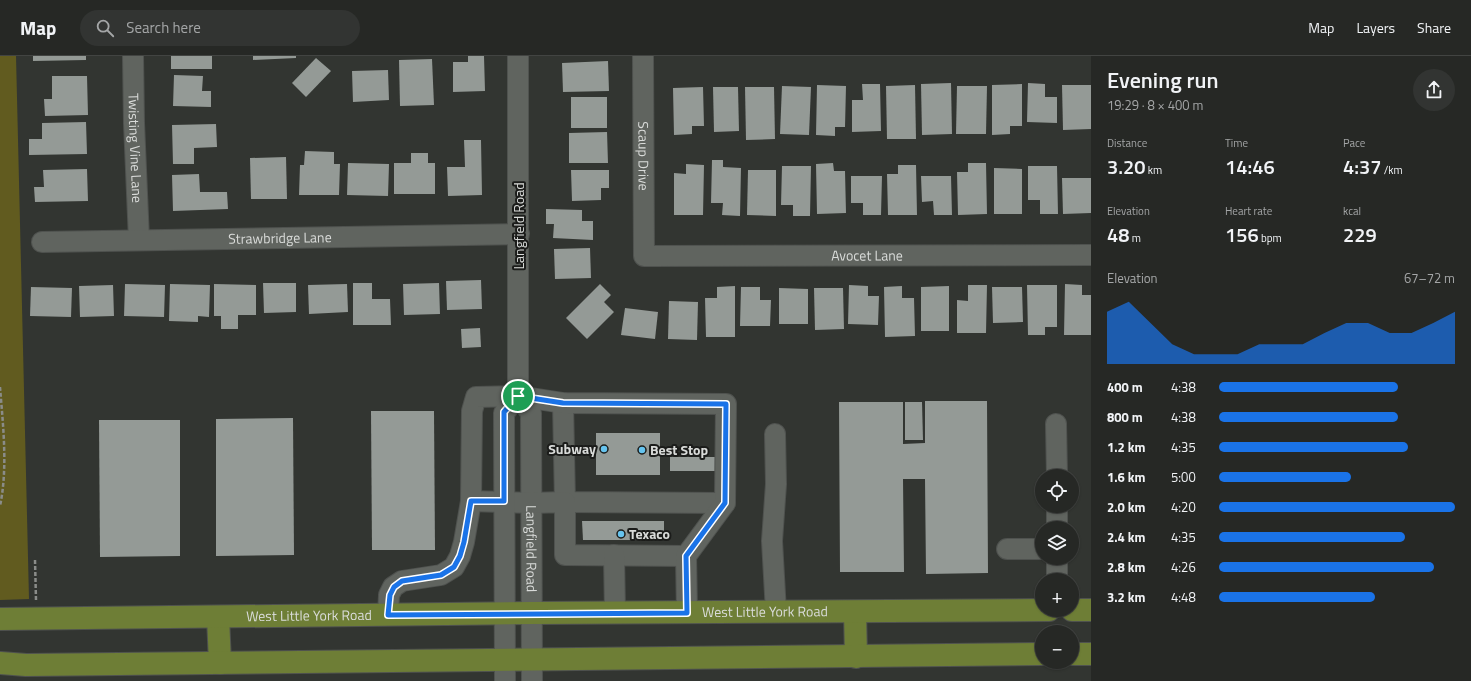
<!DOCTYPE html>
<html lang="en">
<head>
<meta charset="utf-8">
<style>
  :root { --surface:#262825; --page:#323432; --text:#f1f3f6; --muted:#a4a6a7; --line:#424442; --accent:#1a73e8 }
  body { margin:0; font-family:"Titillium Web",sans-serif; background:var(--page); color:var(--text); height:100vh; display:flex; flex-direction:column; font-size:15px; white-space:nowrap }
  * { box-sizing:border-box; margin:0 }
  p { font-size:13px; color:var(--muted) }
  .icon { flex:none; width:22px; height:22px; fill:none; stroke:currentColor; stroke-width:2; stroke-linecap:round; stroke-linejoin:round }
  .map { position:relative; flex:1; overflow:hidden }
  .drawer { display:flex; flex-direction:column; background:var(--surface); width:380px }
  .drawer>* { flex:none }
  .tools { position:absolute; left:1035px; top:413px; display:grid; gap:8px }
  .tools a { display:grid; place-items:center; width:44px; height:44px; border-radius:50%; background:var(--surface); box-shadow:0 1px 3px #0004,0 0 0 1px var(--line); font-size:20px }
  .pin { position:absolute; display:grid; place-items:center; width:34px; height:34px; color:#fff; margin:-17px; border:2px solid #fff; border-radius:50%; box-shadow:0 1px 4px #0007 }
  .round { display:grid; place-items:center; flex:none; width:42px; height:42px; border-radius:21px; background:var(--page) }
  .head { display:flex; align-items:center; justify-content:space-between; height:68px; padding:0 16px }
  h1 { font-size:22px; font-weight:600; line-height:30px }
  .metrics { display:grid; grid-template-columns:repeat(3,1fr); gap:6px; height:68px; padding:4px 16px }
  .metrics div { display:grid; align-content:center }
  .metrics b { font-size:20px; font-weight:600 }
  .metrics small { font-size:11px; font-weight:400 }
  .metrics p { font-size:11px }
  .chart { height:112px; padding:8px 16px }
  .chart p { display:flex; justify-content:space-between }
  .chart svg { width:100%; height:72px; margin-top:4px; fill:var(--accent); opacity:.7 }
  ul { padding:0 16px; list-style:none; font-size:13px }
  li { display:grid; grid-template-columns:64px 48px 1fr; align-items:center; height:30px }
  li i { height:10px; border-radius:5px; background:var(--accent) }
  header { display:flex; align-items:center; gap:24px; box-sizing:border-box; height:56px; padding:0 20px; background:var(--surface); border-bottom:1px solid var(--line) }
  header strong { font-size:19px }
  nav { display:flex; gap:22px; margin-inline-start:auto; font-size:14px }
  .search { width:280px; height:36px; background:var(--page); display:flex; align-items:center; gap:10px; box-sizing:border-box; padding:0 14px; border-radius:22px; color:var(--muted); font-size:15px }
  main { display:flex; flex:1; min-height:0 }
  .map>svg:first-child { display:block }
</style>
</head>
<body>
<header>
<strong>Map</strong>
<div class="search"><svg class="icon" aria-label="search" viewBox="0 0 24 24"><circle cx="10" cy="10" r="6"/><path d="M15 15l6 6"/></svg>Search here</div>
<nav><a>Map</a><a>Layers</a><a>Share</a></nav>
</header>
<main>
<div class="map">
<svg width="1091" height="625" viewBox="0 0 1091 625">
  <rect width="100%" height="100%" fill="#323531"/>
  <polygon fill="#615b1f" points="0,0 16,0 29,543 0,544"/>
  <g fill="#949a96">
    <polygon points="33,0 86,0 86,4 33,5"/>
    <rect x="171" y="0" width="41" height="13"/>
    <polygon points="253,0 296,0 296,2 253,4"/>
    <polygon points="468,0 484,0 485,35 453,36 453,6 468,6"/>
    <polygon points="316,2 331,15 306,41 292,27"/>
    <polygon points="432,3 434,49 400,50 399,4"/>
    <polygon points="608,5 609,35 563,36 562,7"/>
    <polygon points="388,14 389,44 353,46 352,15"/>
    <polygon points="174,19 203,20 202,35 211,35 211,51 173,50"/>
    <polygon points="52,20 87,20 88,59 45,60 44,43 52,43"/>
    <polygon points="951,27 952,78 922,79 921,28"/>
    <polygon points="1028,27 1045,28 1045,41 1057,41 1057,67 1027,66"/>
    <polygon points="862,28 880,28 881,75 852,76 852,44 863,44"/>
    <polygon points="1022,28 1022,70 1010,70 1010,78 992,79 992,29"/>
    <polygon points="817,29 846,30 845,71 835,71 835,80 816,79"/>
    <polygon points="915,29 916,83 887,83 886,30"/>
    <polygon points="1062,29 1091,29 1091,73 1063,74"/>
    <polygon points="782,30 811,31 809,79 780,78"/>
    <polygon points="957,30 987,30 986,78 956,78"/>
    <polygon points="703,31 704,70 692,70 692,78 674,79 673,32"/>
    <polygon points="713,31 738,31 739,75 714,76"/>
    <polygon points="745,31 774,31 775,83 746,84"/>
    <rect x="571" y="41" width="36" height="31"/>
    <polygon points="86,66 87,98 29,99 29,83 42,83 42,67"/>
    <polygon points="216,68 217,91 194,92 194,108 173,108 172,69"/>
    <polygon points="607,76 608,107 569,107 569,77"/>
    <polygon points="464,84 481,84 482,139 448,140 447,111 465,111"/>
    <polygon points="305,95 334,96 334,108 340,108 339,139 299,139 300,109 304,109"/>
    <polygon points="411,97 428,97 428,107 435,107 435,138 394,138 394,107 411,107"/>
    <polygon points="286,101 287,143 251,143 250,102"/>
    <polygon points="712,104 723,104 723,111 741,112 740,160 722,159 723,147 711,147"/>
    <polygon points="348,107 389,108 388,140 347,139"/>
    <polygon points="833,107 834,115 845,115 846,157 817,158 816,108"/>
    <polygon points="968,107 986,107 987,158 958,159 957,116 968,116"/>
    <polygon points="686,108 704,109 703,159 674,159 674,117 686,118"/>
    <polygon points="898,109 916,109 917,159 888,159 887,118 898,118"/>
    <polygon points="782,110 811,110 810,160 793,160 793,149 781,149"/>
    <polygon points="1028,110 1057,110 1058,158 1040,158 1040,144 1028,144"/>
    <polygon points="994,112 1022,113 1022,158 994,158"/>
    <polygon points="87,113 88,145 35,146 34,131 44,131 43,114"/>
    <polygon points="571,114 609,114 609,132 601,132 601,144 572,145"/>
    <polygon points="748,114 776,114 776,160 747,159"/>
    <polygon points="199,118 200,136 227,136 228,153 173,155 172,119"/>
    <polygon points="851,120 882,120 881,159 863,159 863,147 851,147"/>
    <polygon points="921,120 951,120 952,159 934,159 933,145 922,146"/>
    <polygon points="1062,122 1091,122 1091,157 1063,158"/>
    <polygon points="546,153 582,154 582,165 593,165 593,184 553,182 554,168 546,168"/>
    <polygon points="590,192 591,222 555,223 554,193"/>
    <polygon points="481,224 482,253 447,254 446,225"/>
    <polygon points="263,227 296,227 296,256 264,257"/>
    <polygon points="353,227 372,227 372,243 390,243 391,269 353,269"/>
    <polygon points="439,227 440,258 404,259 403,228"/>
    <polygon points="125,228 165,229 164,261 124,260"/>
    <polygon points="170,228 210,229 209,261 198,260 198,266 169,265"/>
    <polygon points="214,228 256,229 256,259 238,259 238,273 221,273 221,260 214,260"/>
    <polygon points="347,228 348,256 309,258 308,229"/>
    <polygon points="600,228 611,239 604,246 614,256 587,283 566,262"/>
    <polygon points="1065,228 1082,229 1082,239 1091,239 1091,279 1064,279"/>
    <polygon points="113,229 114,260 80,261 79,230"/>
    <polygon points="849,229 868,230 868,240 879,240 878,269 848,268"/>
    <polygon points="968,229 987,229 986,277 957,277 957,244 968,245"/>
    <polygon points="1027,229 1057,229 1057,271 1045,271 1045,279 1028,279"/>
    <polygon points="735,230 735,281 706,281 705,242 717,242 717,231"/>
    <polygon points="902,230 902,242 914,242 915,280 885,281 884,231"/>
    <polygon points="949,230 949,275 921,275 921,231"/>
    <polygon points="31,231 72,232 71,261 30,260"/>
    <polygon points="741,231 760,231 760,244 771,244 770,270 740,270"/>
    <polygon points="992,231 1022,231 1023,266 993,267"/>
    <polygon points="779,232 808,233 808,268 779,268"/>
    <polygon points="814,232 843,232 844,273 815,274"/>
    <polygon points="669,245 698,246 697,284 668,283"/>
    <polygon points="625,252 658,256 655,283 621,279"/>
    <polygon points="480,272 481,291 462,292 461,273"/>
    <polygon points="925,345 987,345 988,517 926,518 925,423 903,423 904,516 840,516 839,346 903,346 903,388 925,387"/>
    <polygon points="905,346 922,346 923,384 905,384"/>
    <polygon points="371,355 434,355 435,494 372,494"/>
    <polygon points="293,362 294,499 216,500 216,363"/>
    <polygon points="99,364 180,364 180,500 100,501"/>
    <rect x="596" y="377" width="64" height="42"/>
    <rect x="670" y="401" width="45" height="14"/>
    <polygon points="582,465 664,465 664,484 583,484"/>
  </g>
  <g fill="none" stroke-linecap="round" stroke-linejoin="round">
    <defs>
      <g id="minor">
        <path id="s1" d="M133,0l1,67 5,117"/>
        <path id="s2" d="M518,0v340l13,17 1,268"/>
        <path id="s3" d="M643,0l1,200 447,-1"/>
        <path id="s4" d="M42,186l477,-8"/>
        <polyline points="563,347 565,446 725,447"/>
        <polyline points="1056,368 1057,420"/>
        <polyline points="775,378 776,428 772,485 776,556"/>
        <polyline points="471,445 532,447 565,446 565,499 686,500"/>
        <polyline points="1057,450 1057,472"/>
        <polyline points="1007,493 1042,493"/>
        <polyline points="614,499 615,557"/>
        <polyline points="1057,502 1057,524"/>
        <polyline points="388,559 389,539 393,531 402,525 441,519 454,511 460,500 464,486 471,445 472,355 476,341 518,340 563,347 726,348 725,447 686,500 687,557"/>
        <polyline points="505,625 504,357 518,340"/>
      </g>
      <g id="major">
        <polyline points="1072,554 1091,554"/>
        <polyline points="855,556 856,601"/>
        <polyline points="218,561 220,607"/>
        <path id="s5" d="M0,563l532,-6 517,-3"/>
        <polyline points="1072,598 1091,598"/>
        <polyline points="0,607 26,609 1042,598"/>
      </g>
    </defs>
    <use href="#minor" stroke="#4f524f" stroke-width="22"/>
    <use href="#major" stroke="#4f524f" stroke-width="24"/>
    <g stroke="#8a8c89" stroke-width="2.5" stroke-dasharray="4 2" stroke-linecap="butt">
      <path d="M0,331c3,38 8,81 0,119"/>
      <polyline points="36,544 35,504 37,504"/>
    </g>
    <use href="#minor" stroke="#60645f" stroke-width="20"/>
    <use href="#major" stroke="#6e7e36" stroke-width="22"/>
  </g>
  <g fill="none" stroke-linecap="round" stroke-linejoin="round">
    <defs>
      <polygon id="route" points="518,340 563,347 726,348 725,447 686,500 687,557 388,559 390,539 394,531 402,525 441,519 454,511 460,500 464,486 471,445 504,445 504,356"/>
    </defs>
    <use href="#route" stroke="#fff" stroke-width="8"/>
    <use href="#route" stroke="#1a73e8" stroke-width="5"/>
  </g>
  <g fill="#66c4ef" stroke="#1b1c1a" stroke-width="1.5">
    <circle cx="604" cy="393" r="4"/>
    <circle cx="642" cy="394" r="4"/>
    <circle cx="621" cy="478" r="4"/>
  </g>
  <g text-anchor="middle" stroke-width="4" stroke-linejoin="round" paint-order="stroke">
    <g font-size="14" fill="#d9dbd9" stroke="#1b1c1a">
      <text dy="5" stroke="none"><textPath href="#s1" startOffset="92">Twisting Vine Lane</textPath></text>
      <text dy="5" stroke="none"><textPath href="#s3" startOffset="100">Scaup Drive</textPath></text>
      <text transform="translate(519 170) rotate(-90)" y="5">Langfield Road</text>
      <text dy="5" stroke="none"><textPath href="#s4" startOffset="238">Strawbridge Lane</textPath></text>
      <text dy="5" stroke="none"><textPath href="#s3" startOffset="423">Avocet Lane</textPath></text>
      <text dy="5" stroke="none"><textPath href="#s2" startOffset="497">Langfield Road</textPath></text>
      <text dy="5" stroke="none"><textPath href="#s5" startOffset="765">West Little York Road</textPath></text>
      <text dy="5" stroke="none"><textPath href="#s5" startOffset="309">West Little York Road</textPath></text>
    </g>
    <g font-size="14" font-weight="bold" fill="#d9dbd9" stroke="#1b1c1a" text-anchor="start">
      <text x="596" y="398" text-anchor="end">Subway</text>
      <text x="650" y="399">Best Stop</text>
      <text x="629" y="483">Texaco</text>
    </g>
  </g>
</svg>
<div class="tools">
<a><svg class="icon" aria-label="locate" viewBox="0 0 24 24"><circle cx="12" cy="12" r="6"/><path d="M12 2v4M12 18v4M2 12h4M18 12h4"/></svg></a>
<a><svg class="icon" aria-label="layers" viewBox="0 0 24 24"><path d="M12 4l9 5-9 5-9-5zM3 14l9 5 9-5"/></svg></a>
<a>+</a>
<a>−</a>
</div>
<div class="pin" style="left:518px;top:340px;background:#1e9e55"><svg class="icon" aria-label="arrive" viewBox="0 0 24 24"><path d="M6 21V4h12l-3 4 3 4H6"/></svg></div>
</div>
<section class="drawer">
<div class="head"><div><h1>Evening run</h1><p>19:29 · 8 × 400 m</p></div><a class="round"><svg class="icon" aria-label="share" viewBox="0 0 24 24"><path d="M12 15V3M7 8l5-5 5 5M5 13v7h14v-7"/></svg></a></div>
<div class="metrics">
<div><p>Distance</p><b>3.20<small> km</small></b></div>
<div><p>Time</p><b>14:46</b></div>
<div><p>Pace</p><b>4:37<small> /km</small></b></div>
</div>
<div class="metrics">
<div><p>Elevation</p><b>48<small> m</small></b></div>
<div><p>Heart rate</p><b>156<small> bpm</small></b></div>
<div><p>kcal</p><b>229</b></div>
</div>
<div class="chart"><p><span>Elevation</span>67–72 m</p>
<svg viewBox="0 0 160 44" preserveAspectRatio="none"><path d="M0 44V12L10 6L20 19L30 32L40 38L50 38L60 38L70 32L80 32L90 32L100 25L110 19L120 19L130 25L140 25L150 19L160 12V44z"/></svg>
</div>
<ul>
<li><b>400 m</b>4:38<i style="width:76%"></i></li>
<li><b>800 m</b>4:38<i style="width:76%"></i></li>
<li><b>1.2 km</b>4:35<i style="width:80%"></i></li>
<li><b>1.6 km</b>5:00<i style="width:56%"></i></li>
<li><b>2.0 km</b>4:20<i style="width:100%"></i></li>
<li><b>2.4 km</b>4:35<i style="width:79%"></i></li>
<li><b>2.8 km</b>4:26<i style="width:91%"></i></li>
<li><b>3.2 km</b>4:48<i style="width:66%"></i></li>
</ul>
</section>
</main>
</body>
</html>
